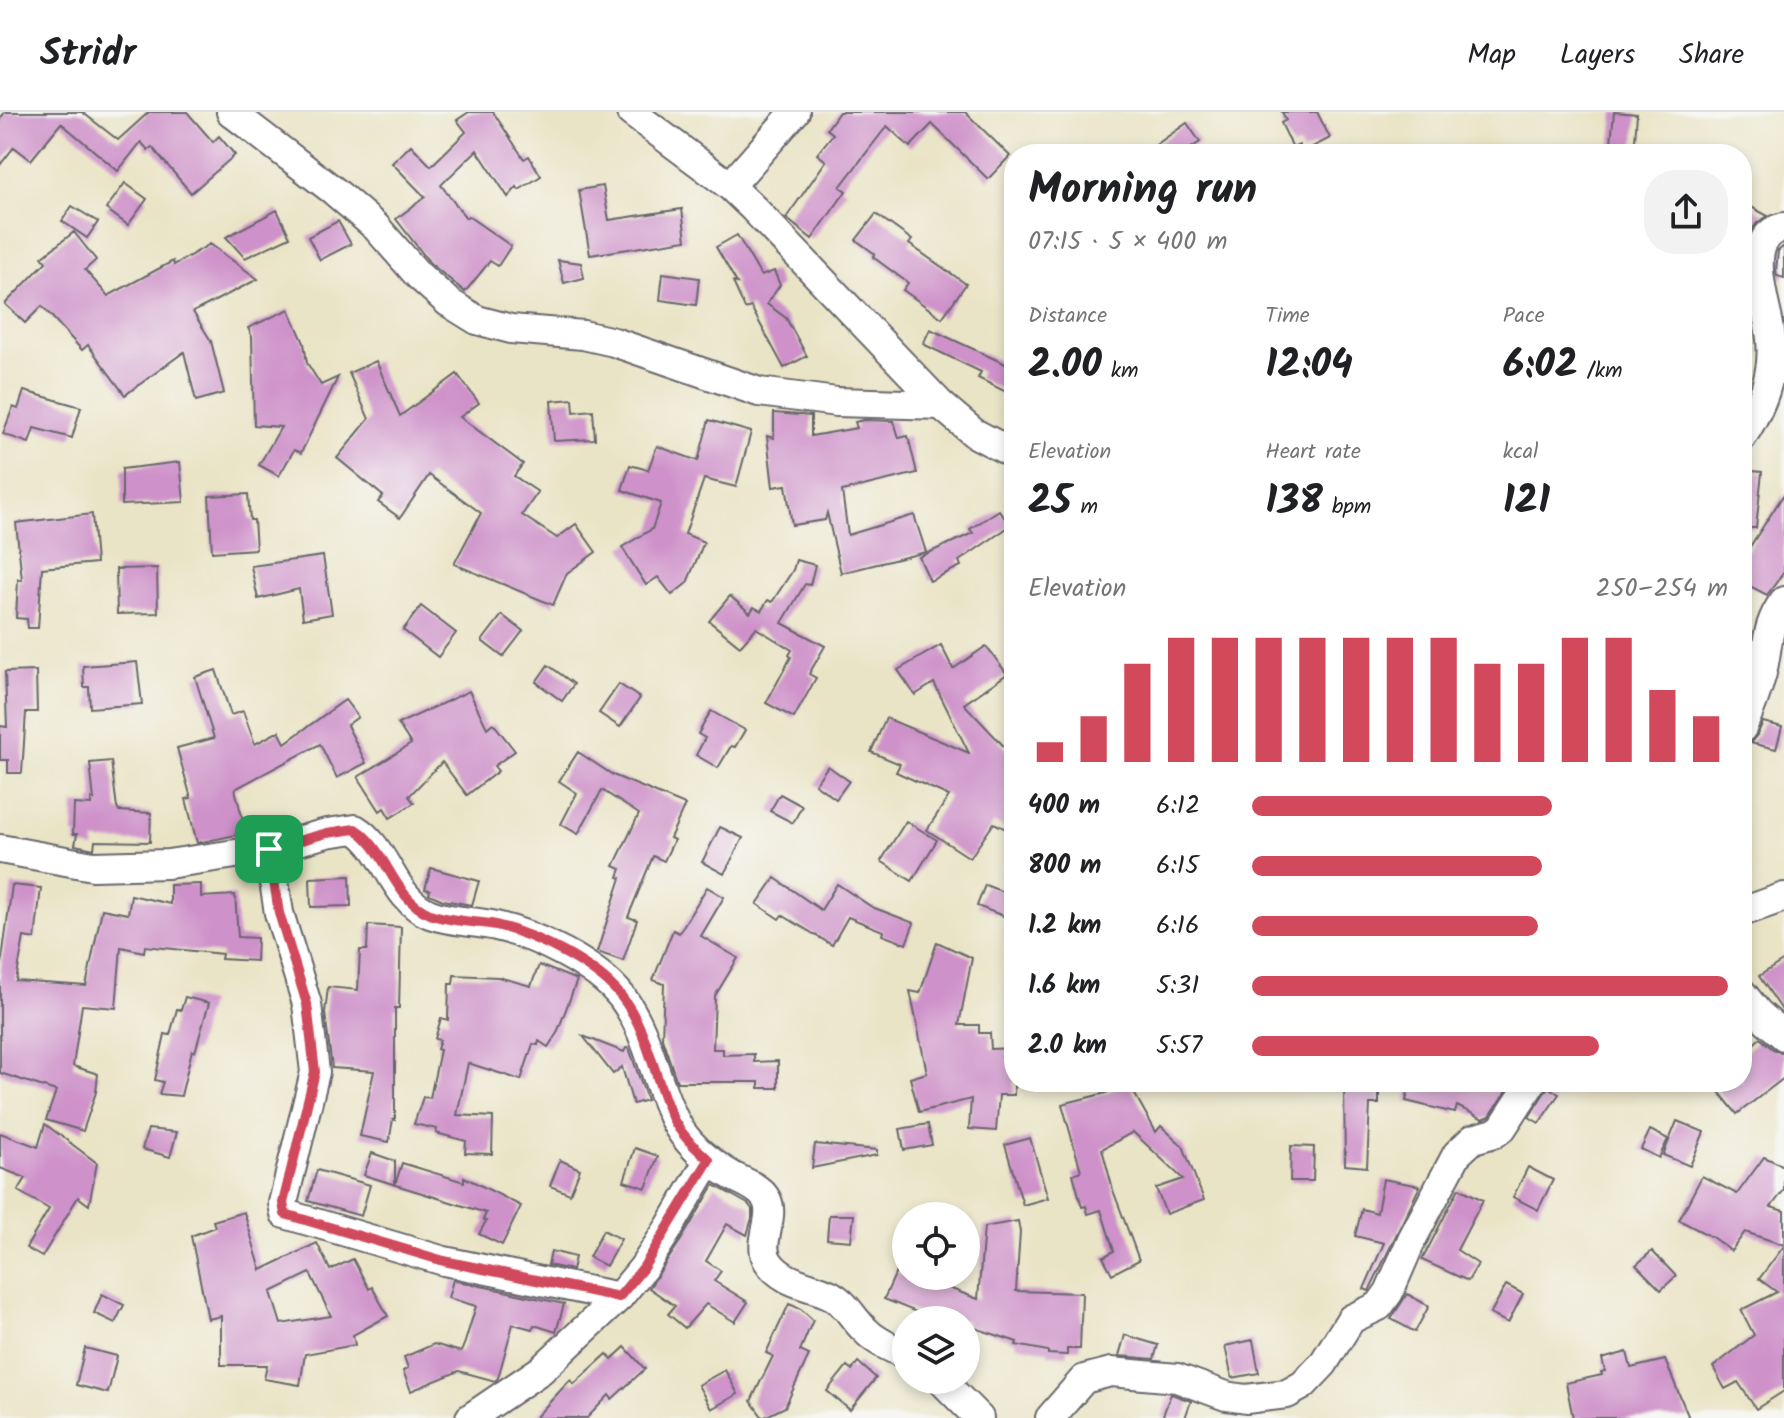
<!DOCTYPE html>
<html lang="en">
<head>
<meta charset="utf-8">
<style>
  :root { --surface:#fff; --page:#f2f2f2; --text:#202124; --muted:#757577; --line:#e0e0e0; --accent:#d1495b }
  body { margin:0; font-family:Kalam,sans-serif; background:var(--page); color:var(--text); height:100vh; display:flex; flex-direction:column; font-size:30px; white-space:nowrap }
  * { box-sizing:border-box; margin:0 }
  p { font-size:26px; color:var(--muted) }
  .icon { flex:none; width:44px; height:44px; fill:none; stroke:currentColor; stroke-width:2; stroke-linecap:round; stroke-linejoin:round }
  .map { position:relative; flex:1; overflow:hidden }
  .details { position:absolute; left:1004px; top:32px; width:748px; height:948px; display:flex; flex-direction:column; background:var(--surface); border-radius:32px; box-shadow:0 4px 12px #0003 }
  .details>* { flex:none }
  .tools { position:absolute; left:892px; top:1090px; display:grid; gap:16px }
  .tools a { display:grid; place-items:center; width:88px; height:88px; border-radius:50%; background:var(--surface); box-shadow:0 4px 12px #0003; font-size:40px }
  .pin { position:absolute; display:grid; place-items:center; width:68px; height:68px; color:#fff; margin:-34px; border-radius:16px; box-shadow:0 4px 12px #0006 }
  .round { display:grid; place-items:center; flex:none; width:84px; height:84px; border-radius:32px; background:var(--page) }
  .summary { display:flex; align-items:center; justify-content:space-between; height:136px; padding:0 24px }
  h1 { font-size:44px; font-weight:600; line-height:60px }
  .stats { display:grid; grid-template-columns:repeat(3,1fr); gap:12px; height:136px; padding:8px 24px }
  .stats div { display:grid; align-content:center }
  .stats b { font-size:40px; font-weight:600 }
  .stats small { font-size:22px; font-weight:400 }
  .stats p { font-size:22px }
  .chart { height:224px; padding:16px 24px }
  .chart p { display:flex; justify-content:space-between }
  .chart svg { width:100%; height:144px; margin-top:8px; stroke:var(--accent); stroke-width:6 }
  ul { padding:0 24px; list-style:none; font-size:26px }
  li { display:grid; grid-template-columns:128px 96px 1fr; align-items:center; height:60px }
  li i { height:20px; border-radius:10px; background:var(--accent) }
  header { display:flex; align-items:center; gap:48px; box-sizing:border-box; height:112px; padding:0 40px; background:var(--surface); border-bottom:2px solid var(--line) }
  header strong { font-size:38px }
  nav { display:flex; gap:44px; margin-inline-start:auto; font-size:28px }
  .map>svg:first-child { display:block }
</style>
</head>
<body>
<header>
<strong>Stridr</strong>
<nav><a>Map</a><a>Layers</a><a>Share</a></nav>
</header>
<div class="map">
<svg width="1784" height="1306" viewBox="0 0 1784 1306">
  <rect width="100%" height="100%" fill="#f6f6f2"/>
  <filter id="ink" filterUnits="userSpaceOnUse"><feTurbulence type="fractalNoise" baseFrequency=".0125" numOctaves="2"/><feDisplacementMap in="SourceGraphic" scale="16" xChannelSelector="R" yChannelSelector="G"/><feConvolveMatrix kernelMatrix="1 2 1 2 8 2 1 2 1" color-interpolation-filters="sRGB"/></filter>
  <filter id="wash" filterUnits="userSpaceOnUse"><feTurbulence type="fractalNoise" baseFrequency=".006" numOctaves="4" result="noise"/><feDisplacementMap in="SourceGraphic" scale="32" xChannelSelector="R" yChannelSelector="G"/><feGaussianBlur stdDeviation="1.8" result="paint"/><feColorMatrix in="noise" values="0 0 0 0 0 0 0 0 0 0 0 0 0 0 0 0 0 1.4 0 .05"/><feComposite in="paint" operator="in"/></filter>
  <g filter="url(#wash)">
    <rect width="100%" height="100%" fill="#eae4c6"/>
    <g id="blocks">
      <g fill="#ce91c9" fill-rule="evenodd">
        <polygon points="5,0 82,0 118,28 149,0 187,0 213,30 219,24 235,43 191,81 152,35 148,38 141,30 118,59 61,11 31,48 14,35 0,53 0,7"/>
        <polygon points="469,0 493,0 524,47 529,44 541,64 519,78 517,75 508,85 477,38 441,73 466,106 468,104 511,134 498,154 490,149 465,180 430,151 396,107 425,85 392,51 411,33 431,54 466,20 457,8"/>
        <polygon points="839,0 965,0 1010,44 988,67 932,12 910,35 887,14 840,75 846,79 812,127 786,106 826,49 817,42 833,22 827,17"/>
        <polygon points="1282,0 1317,0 1330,26 1303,40 1299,33 1293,36 1281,11 1286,8"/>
        <polygon points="1614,0 1637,2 1634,42 1610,41"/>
        <polygon points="1187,11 1200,30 1182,42 1143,42"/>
        <polygon points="125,71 147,87 128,113 106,97"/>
        <polygon points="603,74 609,108 682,97 686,128 590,143 579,78"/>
        <polygon points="1742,90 1768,104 1757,111 1746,126 1742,160"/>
        <polygon points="72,94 98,110 87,126 62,109"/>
        <polygon points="277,98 290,125 245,146 226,125"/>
        <polygon points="876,102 912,128 909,132 966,172 942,206 903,178 908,171 873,145 875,142 856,128"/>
        <polygon points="338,109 351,132 320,148 308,125"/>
        <polygon points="74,120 96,148 85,158 108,184 173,149 174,153 210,132 258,167 193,200 211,229 224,281 196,289 184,240 125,283 88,233 82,238 42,194 25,211 5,192 46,150 42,145"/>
        <polygon points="737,123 761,164 774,159 780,173 767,192 786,206 807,244 784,256 751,195 745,197 733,170 737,171 716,135"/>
        <polygon points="1784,134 1784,166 1777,164 1776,159 1778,139"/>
        <polygon points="558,148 581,151 584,166 564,171"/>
        <polygon points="663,161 699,166 696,193 660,188"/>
        <polygon points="289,197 304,231 307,251 321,273 338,265 301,341 294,338 279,364 259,353 281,315 254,313 252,225 248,216"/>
        <polygon points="930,217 1014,256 1014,284 978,266 981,260 923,232"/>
        <polygon points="376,249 400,304 457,262 479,291 460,305 523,352 514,364 538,380 522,403 557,426 576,412 596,440 567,461 553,493 454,452 481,401 429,363 400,406 378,390 383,384 337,346 369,307 349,261"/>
        <polygon points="24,279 81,295 72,326 34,316 29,331 3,322 13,295 18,297"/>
        <polygon points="573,287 574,300 593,298 595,327 554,329 551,289"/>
        <polygon points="774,301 811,304 811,324 857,316 855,310 864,308 894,309 899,326 908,324 917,361 842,379 848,423 914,403 926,440 841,461 827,401 825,408 792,413 786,373 773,375 767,324 774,326"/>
        <polygon points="709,308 751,320 736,375 704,367 685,422 704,430 687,471 672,483 658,465 646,473 622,435 652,417 661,391 622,378 630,353 648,358 657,334 698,349"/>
        <polygon points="180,350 184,390 122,393 122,357"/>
        <polygon points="1742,358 1762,360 1756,416 1742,416"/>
        <polygon points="248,382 250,408 254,408 256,437 212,440 209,384"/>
        <polygon points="1784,382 1784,460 1767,483 1742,470 1742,447"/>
        <polygon points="999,398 1010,414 959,449 961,454 930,469 919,445 973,421 970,417"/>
        <polygon points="92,402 96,451 42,456 38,516 28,516 27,507 16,506 18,467 22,468 16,411"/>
        <polygon points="323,444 332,502 303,507 299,477 258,487 251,454"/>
        <polygon points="796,448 815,453 810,473 805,472 782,511 825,534 809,562 816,566 794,606 766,591 791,545 789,543 792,538 756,516 740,534 709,509 730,484 750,501 754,495 761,499 768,488 772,490 793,458"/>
        <polygon points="157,456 158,501 117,502 116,457"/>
        <polygon points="421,494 456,521 438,545 403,518"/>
        <polygon points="502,503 523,519 503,545 482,529"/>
        <polygon points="941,533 953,557 986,534 1007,562 964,592 1014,645 1014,721 994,711 970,746 927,718 949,684 896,660 900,652 871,640 886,606 969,641 934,571 915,583 898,558"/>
        <polygon points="137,550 142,592 90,596 89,575 84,575 83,554"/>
        <polygon points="548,553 574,572 562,589 536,570"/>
        <polygon points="216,558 231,603 243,599 255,632 279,619 285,631 345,588 358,605 347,613 366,651 337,666 320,632 235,677 246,721 197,731 186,687 191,686 177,636 214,626 195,565"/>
        <polygon points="36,559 37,600 26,600 22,661 8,661 8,648 0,648 0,614 7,615 5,560"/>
        <polygon points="619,572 640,586 620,615 599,601"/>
        <polygon points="469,579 487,616 493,611 515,639 494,654 498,659 467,683 442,650 409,684 414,691 390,706 384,696 380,699 358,665 411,632 398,612"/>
        <polygon points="711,599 745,618 735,635 731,634 718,656 696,643 705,626 698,622"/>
        <polygon points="1763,610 1782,615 1776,637 1750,631 1757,623"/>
        <polygon points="578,640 613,663 685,693 670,726 674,728 664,749 653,744 628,805 637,808 623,849 597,840 621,766 618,765 621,757 614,754 639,702 602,678 578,722 561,712 577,681 559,669"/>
        <polygon points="111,649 117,696 119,699 151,701 150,730 95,729 94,737 75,733 77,722 73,722 74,692 91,693 91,687 94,688 90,651"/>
        <polygon points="828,654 849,669 836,687 815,672"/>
        <polygon points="780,682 802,694 793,711 770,699"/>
        <polygon points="906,709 937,728 912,769 881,749"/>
        <polygon points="720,715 743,726 724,762 702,750"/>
        <polygon points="431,756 479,769 472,793 443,788 429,782 430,778 425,777"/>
        <polygon points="350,764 351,794 311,795 310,766"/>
        <polygon points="775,766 821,798 837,772 872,795 914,811 906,832 882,823 883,819 848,805 832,833 782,803 779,807 757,792"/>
        <polygon points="201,772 201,785 235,783 238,825 257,826 256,849 221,847 222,842 145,834 144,840 121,835 116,896 82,893 73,954 98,962 96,980 83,1019 46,1008 56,979 0,961 0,862 12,773 41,776 35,827 24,825 16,869 86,874 102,797 128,802 131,783 170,792 170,773"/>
        <polygon points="985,773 1014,784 1014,808 977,794"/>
        <polygon points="707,775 724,785 701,824 738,846 715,884 713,937 723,937 723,943 754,942 754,950 778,949 778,976 759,976 759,970 677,970 662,926 664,872 653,868 673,818 679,821"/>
        <polygon points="368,813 401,815 399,896 395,896 395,1008 393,1007 389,1030 360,1024 374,959 332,956 325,901 328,875 358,878 360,838 367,838"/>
        <polygon points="937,830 972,846 959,913 979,913 979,921 990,921 991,937 1014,936 1014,983 999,983 996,1019 969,1017 971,987 919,1000 910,966 927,961 910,879 920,881"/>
        <polygon points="1784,848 1784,901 1759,864"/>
        <polygon points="539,853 577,868 557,921 548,935 539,929 538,933 533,932 521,968 468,951 457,1003 493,1005 492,1042 465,1041 466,1029 436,1021 437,1017 414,1012 423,985 430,986 440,938 437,937 440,928 435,927 441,906 448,908 449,872 453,872 454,863 498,865 531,874"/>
        <polygon points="185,885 209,891 195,940 192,938 181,984 159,982 163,970 155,968 165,922 170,923 177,897 181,898"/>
        <polygon points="583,924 624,940 626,936 629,936 647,988 633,992 622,955 613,962"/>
        <polygon points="1760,926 1773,937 1784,941 1784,966 1737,1002 1711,970 1742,970 1742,943"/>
        <polygon points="1125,970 1128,970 1156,1020 1161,1014 1183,1034 1204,1088 1166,1102 1156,1076 1183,1067 1133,1020 1102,1037 1113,1078 1139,1148 1112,1162 1103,1145 1114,1139 1101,1098 1088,1102 1086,1094 1082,1095 1073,1062 1081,1059 1062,992 1106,981"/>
        <polygon points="1344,970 1379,973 1379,992 1370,992 1367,1055 1345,1053"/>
        <polygon points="1410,970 1491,970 1507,978 1490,1004 1483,1007 1457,994 1455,1001 1406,989"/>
        <polygon points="1548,975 1559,982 1539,1011 1529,1005"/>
        <polygon points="1677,1009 1704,1020 1690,1054 1663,1043"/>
        <polygon points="45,1012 97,1051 89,1093 78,1085 42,1145 26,1136 49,1097 18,1079 26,1066 0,1056 0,1021 38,1035"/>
        <polygon points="928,1012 932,1033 904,1038 900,1017"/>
        <polygon points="148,1017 177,1020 170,1045 142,1037"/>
        <polygon points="1650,1018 1668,1027 1659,1046 1641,1037"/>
        <polygon points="1030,1026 1048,1086 1023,1093 1005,1033"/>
        <polygon points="815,1032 877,1038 877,1043 812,1056"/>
        <polygon points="1291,1034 1314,1035 1313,1069 1290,1069"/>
        <polygon points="635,1036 658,1044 646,1076 624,1069"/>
        <polygon points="372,1041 395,1049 395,1073 402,1051 464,1070 464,1065 521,1094 502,1133 479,1122 486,1109 483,1108 486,1101 364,1063"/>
        <polygon points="1764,1045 1784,1054 1784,1078 1771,1095 1784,1099 1784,1133 1745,1120 1731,1139 1712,1125 1679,1108 1702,1064 1737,1082"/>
        <polygon points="560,1048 580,1057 570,1082 550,1074"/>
        <polygon points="1528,1055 1553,1068 1538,1098 1513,1085"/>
        <polygon points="317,1058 370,1073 361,1104 308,1089"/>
        <polygon points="1383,1067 1420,1074 1369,1179 1364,1177 1384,1131 1355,1124 1362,1097 1377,1101"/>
        <polygon points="714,1073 748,1092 752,1097 752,1106 747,1123 727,1112 706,1149 721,1159 714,1169 748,1190 735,1210 706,1192 685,1216 668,1202 675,1194 649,1176 683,1125"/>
        <polygon points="1459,1076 1483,1088 1457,1138 1478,1152 1468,1169 1422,1148"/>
        <path d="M244,1100l17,58 56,-27 13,27 23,-11 16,30 3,-2 16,29 -35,19 2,10 -50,9 -5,31 -36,-6 3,-14h-46v-49l-13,3 -17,-83 24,-9 -2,-6zM310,1161l21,43 -50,8 -10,-32z"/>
        <polygon points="829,1103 854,1103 851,1129 827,1127"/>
        <polygon points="1018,1109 1020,1120 1016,1179 1082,1181 1080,1237 1067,1237 1067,1243 1048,1242 1048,1239 1016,1233 1017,1230 966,1213 966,1208 950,1208 937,1204 936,1208 884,1187 896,1160 923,1172 925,1167 978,1187 984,1115"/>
        <polygon points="603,1118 621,1127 606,1154 589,1145"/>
        <polygon points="1784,1134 1784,1279 1756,1297 1738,1270 1725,1277 1713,1255 1754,1223 1741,1198 1777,1180 1759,1167"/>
        <polygon points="551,1139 575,1145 572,1158 548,1153"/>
        <polygon points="1652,1139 1676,1164 1661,1178 1636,1153"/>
        <polygon points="453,1168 564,1192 556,1220 534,1213 532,1217 513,1212 498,1266 495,1269 459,1259 411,1279 403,1259 408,1256 404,1245 434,1232 461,1240 465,1230 476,1194 448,1186"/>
        <polygon points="1506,1173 1523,1182 1508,1211 1490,1202"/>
        <polygon points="102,1182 124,1193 115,1211 94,1201"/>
        <polygon points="1407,1182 1429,1194 1415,1220 1391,1207"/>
        <polygon points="789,1192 801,1197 813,1208 800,1239 809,1243 785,1295 763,1306 751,1289 773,1244 766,1241"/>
        <polygon points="1125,1223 1158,1233 1154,1247 1119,1244"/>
        <polygon points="1253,1228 1259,1261 1232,1266 1225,1234"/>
        <polygon points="625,1235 645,1257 612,1287 609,1283 587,1306 535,1306 570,1268 574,1272 607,1242 612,1247"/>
        <polygon points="85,1236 117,1244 108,1281 76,1273"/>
        <polygon points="1627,1240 1631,1256 1665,1248 1689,1306 1573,1306 1566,1271 1602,1263 1601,1260 1605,1259 1602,1247"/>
        <polygon points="858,1250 876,1266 850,1298 827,1279 847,1254 852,1258"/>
        <polygon points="725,1258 738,1282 711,1297 698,1273"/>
        <polygon points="1171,1282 1191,1289 1185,1306 1162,1306"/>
      </g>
    </g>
  </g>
  <g filter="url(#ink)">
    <use href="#blocks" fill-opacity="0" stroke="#68666c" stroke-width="2"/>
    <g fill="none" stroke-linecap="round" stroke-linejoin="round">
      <defs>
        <g id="street">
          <polyline points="231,0 334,79 376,115 418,163 448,190 477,208 511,217 583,223 614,230 759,280 837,290 941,293"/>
          <polyline points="631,0 730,74 754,97 941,293 974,321 1014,342"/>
          <polyline points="730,74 795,0"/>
          <path d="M1742,325c12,-19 23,-39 27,-62 3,-13 3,-31 1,-44 -4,-29 -30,-94 14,-104"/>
          <path d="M1742,616c8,-18 15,-36 20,-55 7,-29 3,-46 22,-72"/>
          <path d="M0,737l93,17 75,-2 101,-15 58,-16 28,-4c33,20 37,70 75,85 21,8 45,7 66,12 40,9 99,38 125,70 28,36 33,84 53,123 12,25 36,44 60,58 10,5 24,10 31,20 13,18 -9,45 3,64 14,22 42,24 63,34 15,8 22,24 34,35 11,12 27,18 41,25"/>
          <polyline points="269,737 279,801 307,892 315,960 283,1091 285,1102 444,1149 619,1185"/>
          <polyline points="1742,800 1784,785"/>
          <polyline points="1742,881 1758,901 1784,924"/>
          <polyline points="941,1268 979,1306"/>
          <polyline points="470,1306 541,1258 619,1185 643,1156 669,1116 709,1048"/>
          <polyline points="1050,1306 1084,1267 1111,1260 1177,1266 1226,1284 1246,1287 1287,1282 1303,1273 1323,1252 1351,1207 1379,1194 1389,1180 1412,1127 1457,1042 1473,1027 1495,1021 1502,1016 1532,970"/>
        </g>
      </defs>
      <use href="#street" stroke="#68666c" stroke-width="32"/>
      <use href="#street" stroke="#fff" stroke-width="28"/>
    </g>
  </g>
  <g fill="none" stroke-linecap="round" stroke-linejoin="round" filter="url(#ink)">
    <defs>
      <path id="route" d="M355,717c33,21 37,69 75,85 21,8 45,7 66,11 40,10 99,39 125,71 28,35 33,83 52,123 9,17 22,28 36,41l-66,108 -24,29 -175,-36 -159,-47 -2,-11 32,-131 -8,-68 -28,-91 -10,-64 58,-16z"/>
    </defs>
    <use href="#route" stroke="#fff" stroke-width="16"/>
    <use href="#route" stroke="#d1495b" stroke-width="10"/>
  </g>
</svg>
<div class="tools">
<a><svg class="icon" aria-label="locate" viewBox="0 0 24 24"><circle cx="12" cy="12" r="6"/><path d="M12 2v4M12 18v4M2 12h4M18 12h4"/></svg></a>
<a><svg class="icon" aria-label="layers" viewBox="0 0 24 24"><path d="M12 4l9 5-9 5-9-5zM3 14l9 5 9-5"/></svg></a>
</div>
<div class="pin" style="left:269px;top:737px;background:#1e9e55"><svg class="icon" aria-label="arrive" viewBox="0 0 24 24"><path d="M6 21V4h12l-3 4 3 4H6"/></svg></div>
<section class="details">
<div class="summary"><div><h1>Morning run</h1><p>07:15 · 5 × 400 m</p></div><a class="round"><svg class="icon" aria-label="share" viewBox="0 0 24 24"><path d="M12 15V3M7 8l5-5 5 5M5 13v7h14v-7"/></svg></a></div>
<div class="stats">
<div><p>Distance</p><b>2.00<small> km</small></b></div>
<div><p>Time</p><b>12:04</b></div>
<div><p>Pace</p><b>6:02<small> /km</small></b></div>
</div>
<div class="stats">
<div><p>Elevation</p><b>25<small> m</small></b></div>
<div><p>Heart rate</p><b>138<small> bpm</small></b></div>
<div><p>kcal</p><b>121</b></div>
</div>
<div class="chart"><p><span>Elevation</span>250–254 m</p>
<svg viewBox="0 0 160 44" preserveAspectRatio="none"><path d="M5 44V38M15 44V30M25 44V14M35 44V6M45 44V6M55 44V6M65 44V6M75 44V6M85 44V6M95 44V6M105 44V14M115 44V14M125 44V6M135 44V6M145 44V22M155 44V30"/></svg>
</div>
<ul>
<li><b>400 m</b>6:12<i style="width:63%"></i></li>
<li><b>800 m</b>6:15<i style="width:61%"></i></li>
<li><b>1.2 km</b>6:16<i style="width:60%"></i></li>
<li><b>1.6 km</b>5:31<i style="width:100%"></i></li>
<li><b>2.0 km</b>5:57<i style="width:73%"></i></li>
</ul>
</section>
</div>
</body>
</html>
